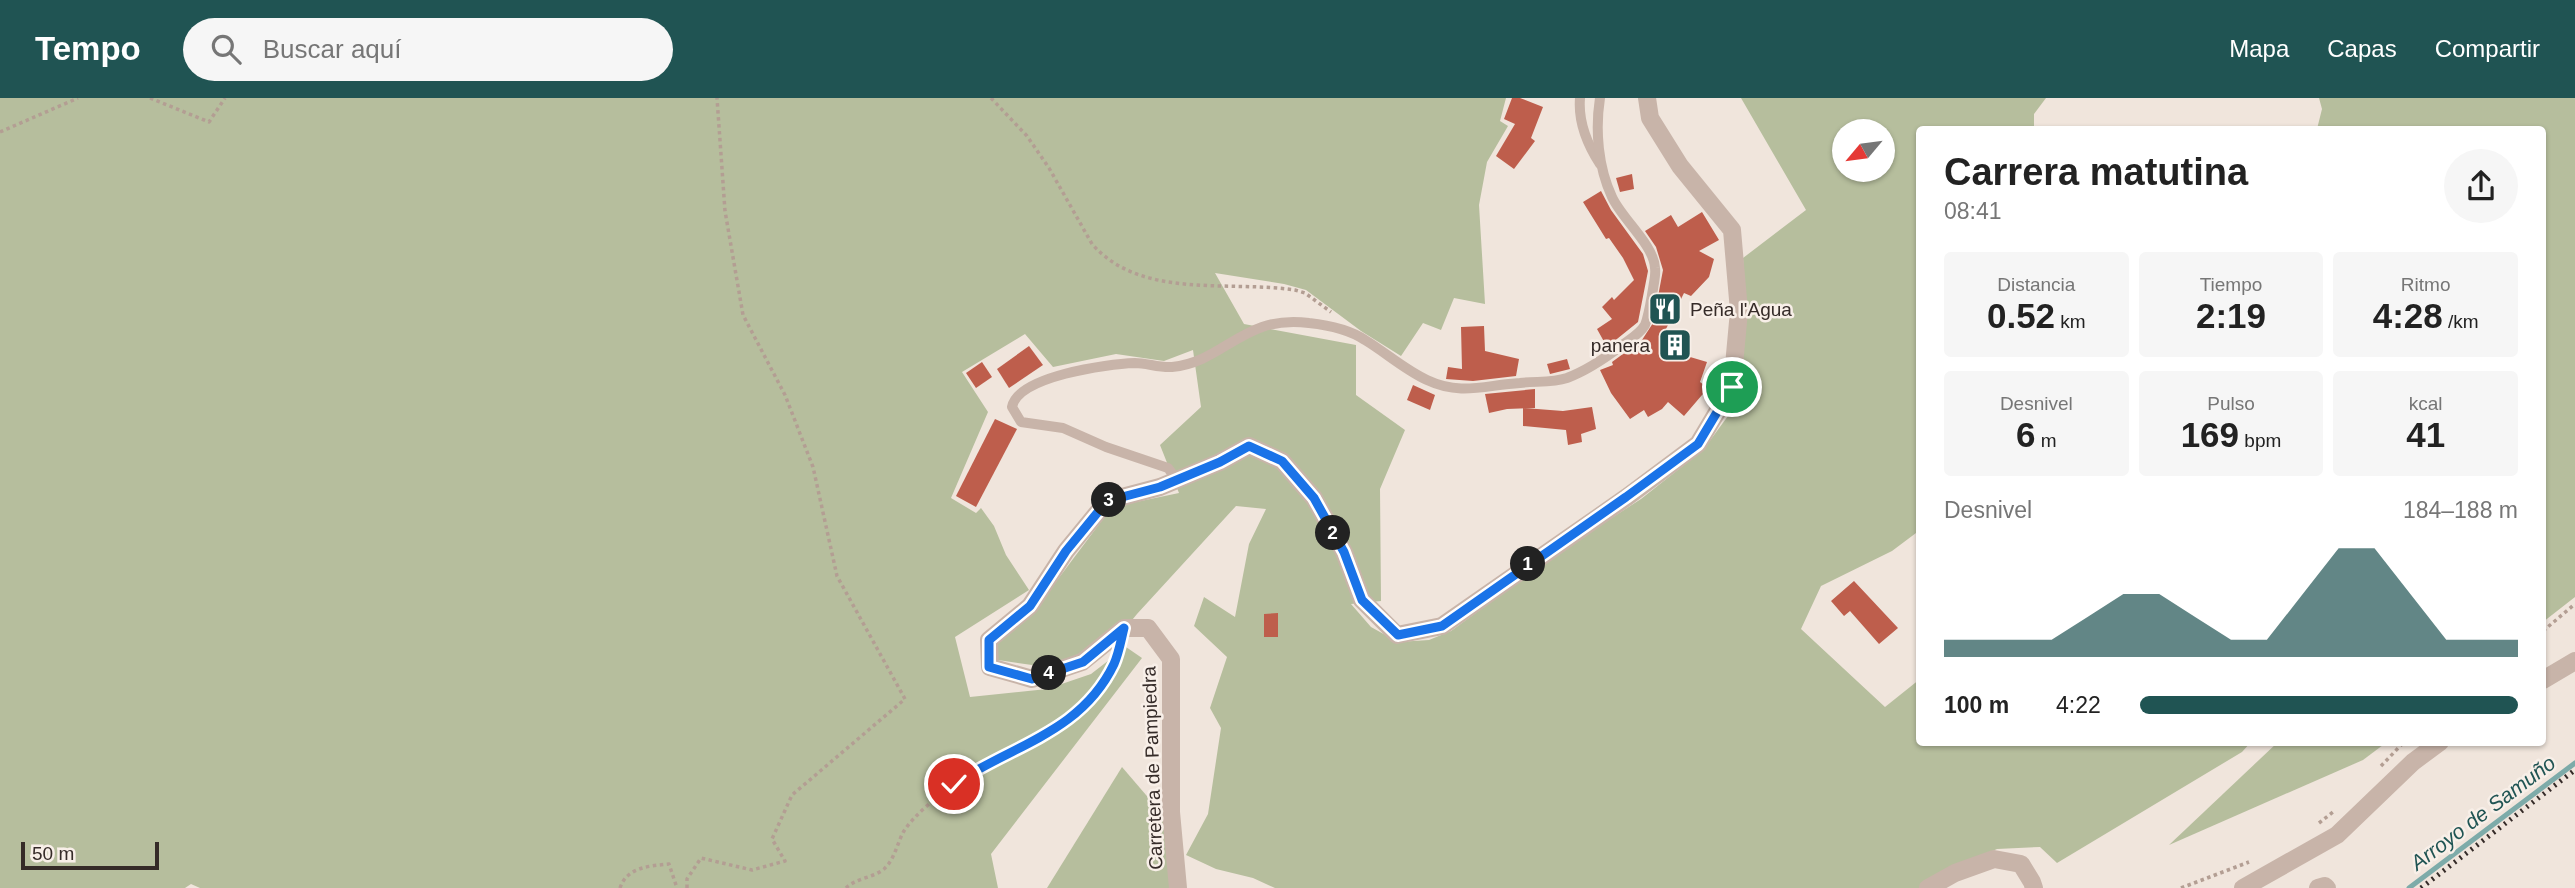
<!DOCTYPE html>
<html lang="es">
<head>
<meta charset="utf-8">
<style>
  :root { --surface:#fff; --page:#f6f6f6; --text:#222; --muted:#767676; --accent:#205453 }
  body { margin:0; font-family:Helvetica,sans-serif; background:var(--page); color:var(--text); height:100vh; display:flex; flex-direction:column; font-size:26px; white-space:nowrap }
  * { box-sizing:border-box; margin:0 }
  p { font-size:23px; color:var(--muted) }
  .icon { flex:none; width:38px; height:38px; fill:none; stroke:currentColor; stroke-width:2; stroke-linecap:round; stroke-linejoin:round }
  .map { position:relative; flex:1; overflow:hidden }
  .panel { position:absolute; left:1916px; top:28px; width:630px; height:620px; display:flex; flex-direction:column; background:var(--surface); border-radius:7px; box-shadow:0 2px 5px #0004 }
  .panel>* { flex:none }
  .needle { width:46px; rotate:241deg }
  .tools { position:absolute; left:1832px; top:21px; display:grid; gap:14px }
  .tools a { display:grid; place-items:center; width:63px; height:63px; border-radius:50%; background:var(--surface); box-shadow:0 2px 5px #0004; font-size:35px }
  .scale { position:absolute; left:21px; bottom:18px; width:138px; box-sizing:border-box; padding-left:7px; border:4px solid #352b28; border-top:0; font-size:19px; line-height:24px; white-space:nowrap; color:#352b28; -webkit-text-stroke:5px #f8efe8; paint-order:stroke }
  .pin { position:absolute; display:grid; place-items:center; width:60px; height:60px; color:#fff; margin:-30px; border:4px solid #fff; border-radius:50%; box-shadow:0 2px 7px #0007 }
  .km { position:absolute; width:35px; height:35px; margin:-18px; border-radius:50%; background:#222; color:#fff; font-size:19px; line-height:35px; text-align:center }
  .round { display:grid; place-items:center; flex:none; width:74px; height:74px; border-radius:37px; background:var(--page) }
  .overview { display:flex; align-items:center; justify-content:space-between; height:119px; padding:0 28px }
  h1 { font-size:38px; font-weight:700; line-height:52px }
  .figures { display:grid; grid-template-columns:repeat(3,1fr); gap:10px; height:119px; padding:7px 28px }
  .figures div { display:grid; align-content:center; border-radius:7px; background:var(--page); text-align:center }
  .figures b { font-size:35px; font-weight:700 }
  .figures small { font-size:19px; font-weight:400 }
  .figures p { font-size:19px }
  .chart { height:196px; padding:14px 28px }
  .chart p { display:flex; justify-content:space-between }
  .chart svg { width:100%; height:126px; margin-top:7px; fill:var(--accent); opacity:.7 }
  ul { padding:0 28px; list-style:none; font-size:23px }
  li { display:grid; grid-template-columns:112px 84px 1fr; align-items:center; height:52px }
  li i { height:18px; border-radius:9px; background:var(--accent) }
  header { display:flex; align-items:center; gap:42px; box-sizing:border-box; height:98px; padding:0 35px; background:var(--accent); color:#fff }
  header strong { font-size:33px }
  nav { display:flex; gap:38px; margin-inline-start:auto; font-size:24px }
  .search { width:490px; height:63px; background:var(--page); display:flex; align-items:center; gap:18px; box-sizing:border-box; padding:0 24px; border-radius:38px; color:var(--muted); font-size:26px }
  .map>svg:first-child { display:block }
</style>
</head>
<body>
<header>
<strong>Tempo</strong>
<div class="search"><svg class="icon" aria-label="search" viewBox="0 0 24 24"><circle cx="10" cy="10" r="6"/><path d="M15 15l6 6"/></svg>Buscar aquí</div>
<nav><a>Mapa</a><a>Capas</a><a>Compartir</a></nav>
</header>
<div class="map">
<svg width="2575" height="790" viewBox="0 0 2575 790">
  <rect width="100%" height="100%" fill="#f0e5dc"/>
  <g fill="#b6be9d" fill-rule="evenodd">
    <path d="M0,0h1506l-6,23 8,5 -21,36 -8,43 6,99 -31,-6 -13,32 -18,-7 -22,33 -40,-25 -55,-41 -22,-6 -69,-11 29,51 112,21v50l49,35 -25,59 1,112 -30,3 20,23 27,15 31,-2 22,-9 108,-79 82,-53 62,-49 36,-49 7,-91 -3,-52 63,-48 -65,-112h305l-12,16v15l-114,1v400l-28,21 -71,35 -20,43 84,78 35,-28v63h331l-9,10 -185,111 -17,-16 -43,2 -72,32 -6,7h-644l-22,-10 -37,-9 -30,-14 22,-41 13,-86 -11,-20 17,-51 -33,-31 10,-29 31,20 14,-73 17,-35 -30,-3 -99,108 -31,38 -67,14 -41,-6 -1,-17 37,-32 78,-104 67,-14 -19,-48 41,-38 -8,-57 -29,11 -48,-7 -63,13 -28,-33 -63,38 26,40 -37,86 25,15 5,-5 13,18 12,29 23,35 -74,47 15,60 77,-8 44,-15 35,-27 16,11 -151,196 7,34h-798l-9,-4 -6,4h-185zM1844,33h39v39h-39z"/>
    <polygon points="2319,0 2575,0 2575,499 2543,524 2543,32 2317,31 2322,11"/>
    <polygon points="2278,644 2387,644 2363,662 2169,747"/>
    <polygon points="1122,669 1164,718 1170,790 1047,790"/>
  </g>
  <g fill="none" stroke-linecap="round" stroke-linejoin="round">
    <polyline stroke="#7daba9" stroke-width="5" points="2409,790 2575,665"/>
  </g>
  <g fill="#be5e4c">
    <polygon points="1512,0 1520,0 1543,9 1531,40 1535,43 1514,71 1496,58 1515,26 1504,21"/>
    <polygon points="1632,76 1634,91 1620,94 1616,80"/>
    <polygon points="1601,93 1611,112 1643,156 1648,173 1638,224 1607,249 1597,231 1612,221 1602,209 1612,199 1614,202 1634,182 1623,160 1609,140 1606,141 1583,104"/>
    <polygon points="1702,114 1719,142 1699,153 1714,161 1709,179 1691,198 1684,195 1665,233 1685,239 1680,256 1707,264 1700,284 1708,290 1684,318 1668,304 1662,311 1648,319 1644,312 1630,321 1611,295 1600,272 1613,267 1612,264 1642,242 1653,225 1663,172 1656,149 1645,133 1671,117 1678,129"/>
    <polygon points="1484,228 1485,253 1519,261 1516,278 1473,283 1446,281 1448,269 1462,271 1461,229"/>
    <polygon points="1029,248 1043,267 1009,290 997,271"/>
    <polygon points="1567,261 1570,271 1550,276 1547,266"/>
    <polygon points="982,264 992,279 976,290 966,275"/>
    <polygon points="1413,287 1435,297 1430,312 1407,302"/>
    <polygon points="1535,291 1535,310 1507,311 1489,315 1485,296"/>
    <polygon points="1592,309 1596,331 1581,336 1582,344 1568,347 1566,332 1523,328 1523,310 1563,313"/>
    <polygon points="995,321 1017,331 976,409 956,398"/>
    <polygon points="1854,483 1898,530 1879,546 1850,513 1844,518 1831,503"/>
    <polygon points="1278,515 1278,539 1264,539 1264,516"/>
  </g>
  <g fill="none" stroke-linecap="round" stroke-linejoin="round">
    <g stroke="#b39e93" stroke-width="3.5" stroke-dasharray="3.5 3.5" stroke-linecap="butt">
      <polyline points="150,0 209,24 225,0"/>
      <path d="M991,0l36,38 22,32 43,76c49,56 137,36 203,46l10,3 26,19"/>
      <polyline points="0,34 78,0"/>
      <polyline points="2543,533 2575,506"/>
      <polyline points="2381,668 2404,644"/>
      <polyline points="2319,725 2333,714"/>
      <path d="M620,790c7,-21 29,-22 49,-24l8,24"/>
      <polyline points="687,790 687,781 701,760 752,772 785,763 772,741 792,697 905,601 837,478 813,369 785,297 743,217 725,113 717,0"/>
      <path d="M846,790c10,-10 27,-10 38,-19 11,-10 13,-26 20,-38 9,-15 36,-37 51,-48 55,-40 136,-52 161,-125"/>
      <polyline points="2181,790 2249,764"/>
    </g>
    <g stroke="#c8b4a9" stroke-width="10">
      <path d="M1580,0c-2,24 7,46 20,66"/>
      <path d="M1177,382l-9,-12 -62,-21 -43,-19 -42,-6 -9,-15c6,-31 95,-43 123,-44 12,0 24,5 37,4 53,-5 71,-53 137,-44 18,2 41,7 56,17 20,12 40,30 62,40 34,16 58,5 93,3 16,-2 32,0 47,-5 21,-8 37,-19 54,-32 8,-6 19,-12 24,-21 4,-10 6,-25 8,-36 1,-7 3,-15 2,-21 -1,-23 -33,-49 -43,-71 -14,-30 -17,-67 -12,-99"/>
    </g>
    <polyline stroke="#c8b4a9" stroke-width="18" points="2318,790 2325,788 2327,790"/>
    <g stroke="#c8b4a9" stroke-width="18">
      <polyline points="2543,582 2575,563"/>
      <polyline points="1178,790 1171,714 1171,561 1148,530 1124,530 1082,564 1032,581 990,569 989,542 1030,508 1066,453 1107,403 1160,389 1220,364 1249,348 1282,363 1314,400 1344,454 1362,502 1397,537 1442,528 1627,399 1698,346 1732,289 1739,213 1732,132 1680,68 1650,20 1647,0"/>
      <polyline points="1928,790 1955,775 1994,761 2021,766 2032,784 2034,790"/>
      <polyline points="2243,790 2337,737 2413,664 2440,644"/>
    </g>
    <polyline stroke="#352b28" stroke-width="5" stroke-dasharray="2 5" stroke-linecap="butt" points="2421,790 2575,672"/>
  </g>
  <g fill="none" stroke-linecap="round" stroke-linejoin="round">
    <defs>
      <path id="route" d="M954,686c58,-39 127,-51 160,-120 5,-11 7,-24 10,-36l-41,34 -51,17 -43,-12v-27l41,-34 36,-55 41,-50 53,-14 60,-25 29,-16 33,15 32,37 30,54 18,48 36,35 44,-9 184,-129 72,-53 34,-57"/>
    </defs>
    <use href="#route" stroke="#fff" stroke-width="14"/>
    <use href="#route" stroke="#1a73e8" stroke-width="9"/>
  </g>
  <defs>
    <symbol id="restaurant-square" viewBox="-11 -11 22 22"><rect x="-9" y="-9" width="18" height="18" rx="4" fill="#205453" stroke="#f8efe8"/><path d="M-5-6h1v4h1v-4h1v4h1v-4h1v5L-1.5 .5V6h-2V.5L-5-1ZM5-6V6H3V1.5H1.5Q1.5-4 5-6Z" fill="#fff"/></symbol>
    <symbol id="building-square" viewBox="-11 -11 22 22"><rect x="-9" y="-9" width="18" height="18" rx="4" fill="#205453" stroke="#f8efe8"/><path d="M-4-6H4V6H1V3H-1V6H-4ZM-2.5-4.3h1.7v1.8h-1.7ZM.8-4.3h1.7v1.8H.8ZM-2.5-1h1.7V.8h-1.7ZM.8-1h1.7V.8H.8Z" fill="#fff"/></symbol>
  </defs>
  <g fill-rule="evenodd">
    <use href="#restaurant-square" x="1646" y="192" width="38" height="38"/>
    <use href="#building-square" x="1656" y="228" width="38" height="38"/>
  </g>
  <g text-anchor="middle" stroke-width="5" stroke-linejoin="round" paint-order="stroke">
    <g font-size="19" fill="#352b28" stroke="#f8efe8" text-anchor="start">
      <text x="1690" y="218">Peña l'Agua</text>
      <text x="1650" y="254" text-anchor="end">panera</text>
    </g>
    <g font-size="19" fill="#352b28" stroke="#f8efe8">
      <text transform="translate(1152 670) rotate(-92)" y="7">Carretera de Pampiedra</text>
    </g>
    <g font-size="21" font-style="italic" fill="#205453" stroke="#f8efe8">
      <text transform="translate(2483 715) rotate(-37)" y="7">Arroyo de Samuño</text>
    </g>
  </g>
</svg>
<div class="tools">
<a><svg class="needle" viewBox="-14 -14 28 28"><path d="M0-13l5 13h-10z" fill="#e53935"/><path d="M0 13l5-13h-10z" fill="#767676"/></svg></a>
</div>
<div class="scale">50 m</div>
<div class="pin" style="left:1732px;top:289px;background:#1e9e55"><svg class="icon" aria-label="arrive" viewBox="0 0 24 24"><path d="M6 21V4h12l-3 4 3 4H6"/></svg></div>
<div class="pin" style="left:954px;top:686px;background:#d93025"><svg class="icon" aria-label="check" viewBox="0 0 24 24"><path d="M5 12l5 5 9-10"/></svg></div>
<b class="km" style="left:1528px;top:466px">1</b>
<b class="km" style="left:1333px;top:435px">2</b>
<b class="km" style="left:1109px;top:402px">3</b>
<b class="km" style="left:1049px;top:575px">4</b>
<section class="panel">
<div class="overview"><div><h1>Carrera matutina</h1><p>08:41</p></div><a class="round"><svg class="icon" aria-label="share" viewBox="0 0 24 24"><path d="M12 15V3M7 8l5-5 5 5M5 13v7h14v-7"/></svg></a></div>
<div class="figures">
<div><p>Distancia</p><b>0.52<small> km</small></b></div>
<div><p>Tiempo</p><b>2:19</b></div>
<div><p>Ritmo</p><b>4:28<small> /km</small></b></div>
</div>
<div class="figures">
<div><p>Desnivel</p><b>6<small> m</small></b></div>
<div><p>Pulso</p><b>169<small> bpm</small></b></div>
<div><p>kcal</p><b>41</b></div>
</div>
<div class="chart"><p><span>Desnivel</span>184–188 m</p>
<svg viewBox="0 0 160 44" preserveAspectRatio="none"><path d="M0 44V38L10 38L20 38L30 38L40 30L50 22L60 22L70 30L80 38L90 38L100 22L110 6L120 6L130 22L140 38L150 38L160 38V44z"/></svg>
</div>
<ul>
<li><b>100 m</b>4:22<i style="width:100%"></i></li>
</ul>
</section>
</div>
</body>
</html>
